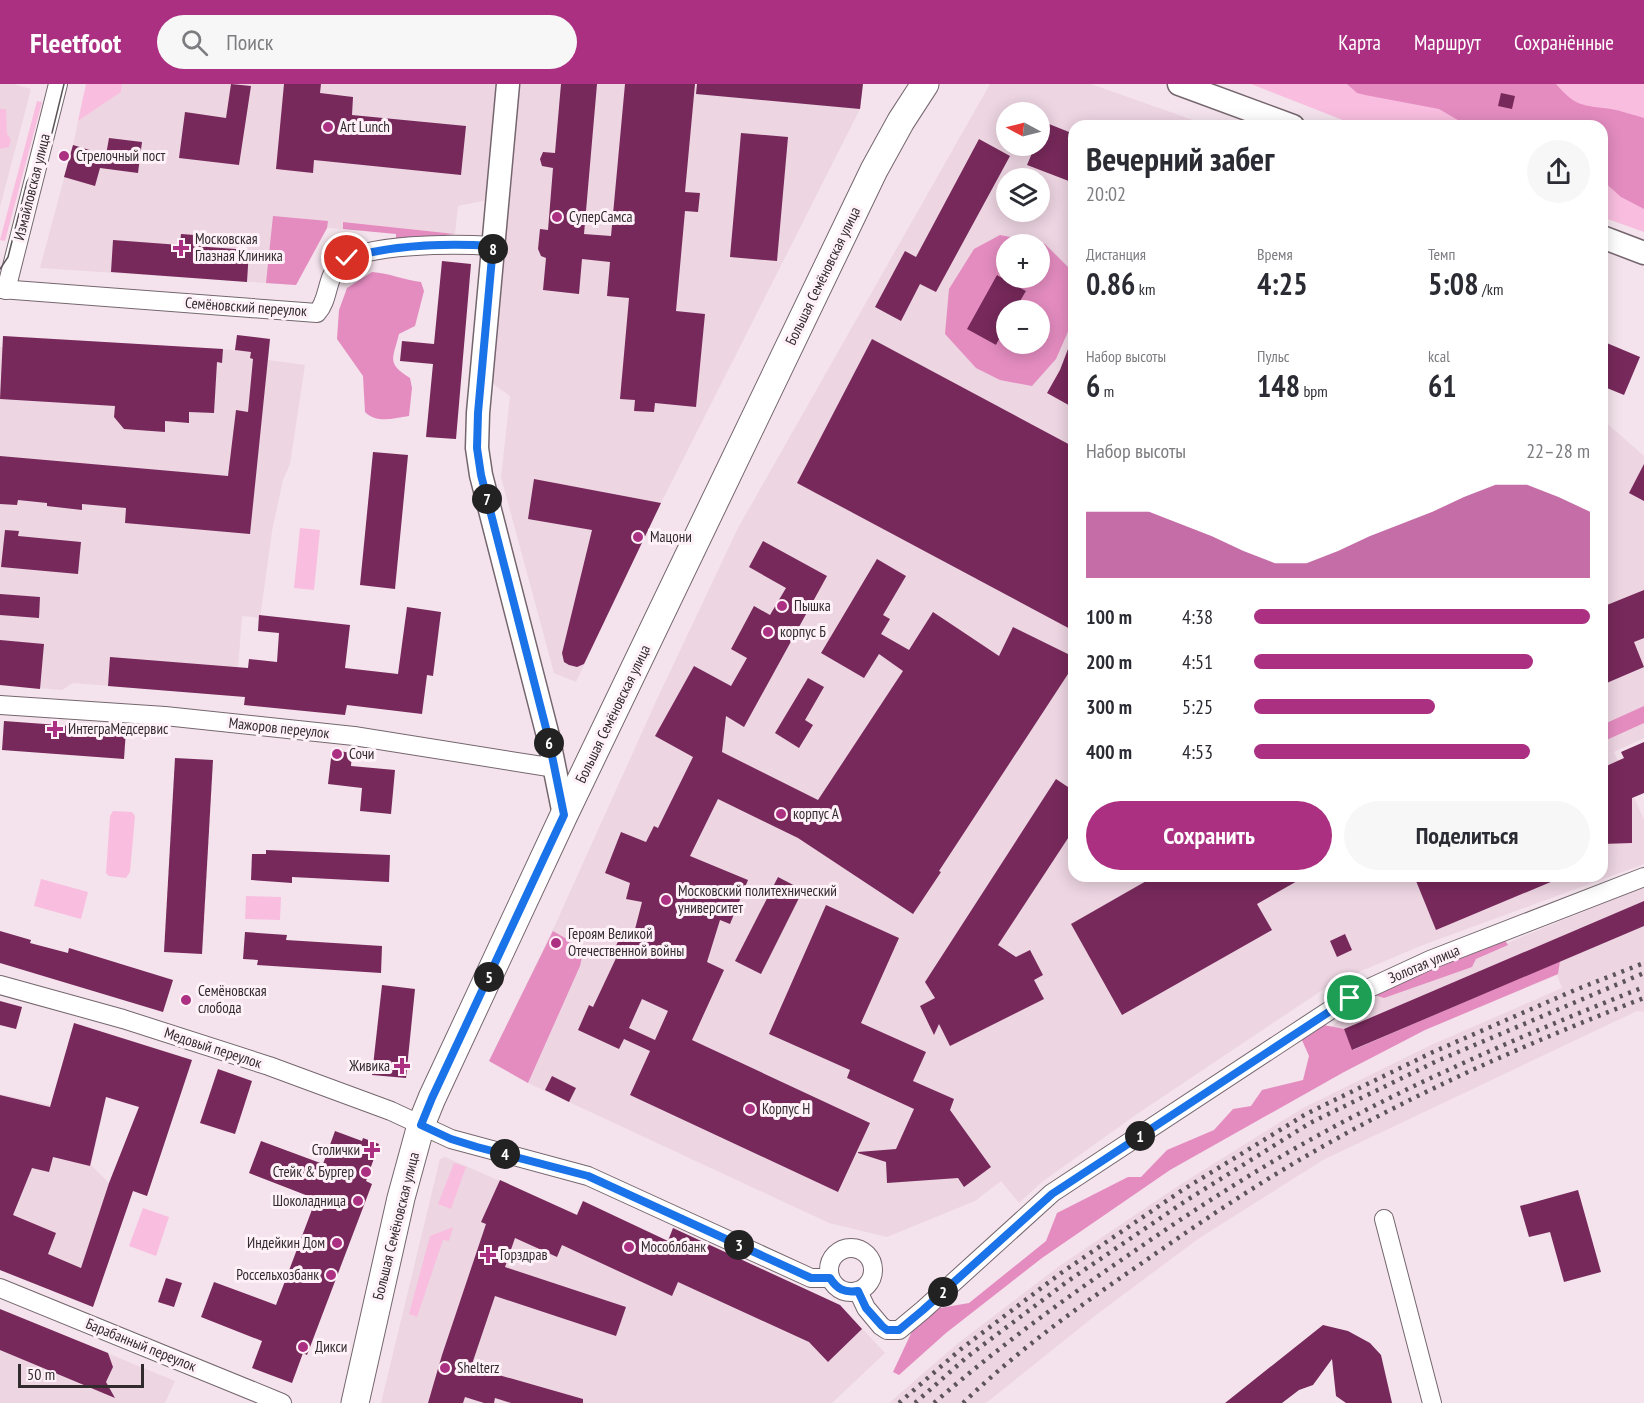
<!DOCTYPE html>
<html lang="ru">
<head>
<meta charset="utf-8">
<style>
  :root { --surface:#fff; --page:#f7f7f7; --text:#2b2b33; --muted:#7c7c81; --accent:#ac3082 }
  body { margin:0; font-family:"PT Sans Narrow",sans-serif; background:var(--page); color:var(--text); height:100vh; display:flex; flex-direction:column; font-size:22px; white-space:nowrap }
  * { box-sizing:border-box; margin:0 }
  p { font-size:20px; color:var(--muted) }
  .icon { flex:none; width:33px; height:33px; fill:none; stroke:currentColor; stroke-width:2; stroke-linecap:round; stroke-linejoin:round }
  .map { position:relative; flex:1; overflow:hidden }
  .side { position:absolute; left:1068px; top:36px; width:540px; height:762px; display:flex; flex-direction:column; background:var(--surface); border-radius:18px; box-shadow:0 3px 15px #0003 }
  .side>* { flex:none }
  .needle { width:39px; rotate:277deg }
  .buttons { position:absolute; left:996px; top:18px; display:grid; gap:12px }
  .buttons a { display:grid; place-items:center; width:54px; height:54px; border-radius:50%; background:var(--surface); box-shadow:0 3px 15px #0003; font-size:30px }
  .scale { position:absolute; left:18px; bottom:15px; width:126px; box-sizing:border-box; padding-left:6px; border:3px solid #312b2e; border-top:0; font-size:16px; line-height:21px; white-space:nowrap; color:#312b2e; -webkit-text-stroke:4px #fff1f8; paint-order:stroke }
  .pin { position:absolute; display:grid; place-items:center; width:51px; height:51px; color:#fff; margin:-26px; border:3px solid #fff; border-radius:50%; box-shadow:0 2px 6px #0007 }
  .km { position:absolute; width:30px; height:30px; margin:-15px; border-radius:50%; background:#222; color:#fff; font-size:16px; line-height:30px; text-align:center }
  .round { display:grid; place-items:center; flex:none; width:63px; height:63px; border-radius:32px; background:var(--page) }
  .head { display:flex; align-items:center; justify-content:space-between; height:102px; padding:0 18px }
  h1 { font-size:33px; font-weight:600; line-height:45px }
  .figures { display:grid; grid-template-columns:repeat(3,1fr); gap:9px; height:102px; padding:6px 18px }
  .figures div { display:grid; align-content:center }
  .figures b { font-size:30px; font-weight:600 }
  .figures small { font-size:16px; font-weight:400 }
  .figures p { font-size:16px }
  .chart { height:168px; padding:12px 18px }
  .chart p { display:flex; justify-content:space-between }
  .chart svg { width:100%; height:108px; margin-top:6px; fill:var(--accent); opacity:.7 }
  .cta { display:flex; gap:12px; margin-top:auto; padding:12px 18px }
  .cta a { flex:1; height:69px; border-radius:36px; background:var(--accent); color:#fff; font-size:24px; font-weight:600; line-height:69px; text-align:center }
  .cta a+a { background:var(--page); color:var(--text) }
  ul { padding:0 18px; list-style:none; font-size:20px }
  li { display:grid; grid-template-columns:96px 72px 1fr; align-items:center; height:45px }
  li i { height:15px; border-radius:8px; background:var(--accent) }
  header { display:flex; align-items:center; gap:36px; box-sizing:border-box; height:84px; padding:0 30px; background:var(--accent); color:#fff }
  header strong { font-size:28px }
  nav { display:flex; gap:33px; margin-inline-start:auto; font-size:21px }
  .search { width:420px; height:54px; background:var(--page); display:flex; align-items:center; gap:15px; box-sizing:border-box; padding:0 21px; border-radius:33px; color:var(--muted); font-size:22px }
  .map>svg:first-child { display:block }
</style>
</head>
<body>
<header>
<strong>Fleetfoot</strong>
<div class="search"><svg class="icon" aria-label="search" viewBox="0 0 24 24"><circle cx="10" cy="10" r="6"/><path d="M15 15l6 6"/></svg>Поиск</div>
<nav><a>Карта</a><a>Маршрут</a><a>Сохранённые</a></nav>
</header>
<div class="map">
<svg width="1644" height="1319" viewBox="0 0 1644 1319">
  <rect width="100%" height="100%" fill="#f4e3ec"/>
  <g fill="#edd5e2" fill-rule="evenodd">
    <polygon points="0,0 14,0 31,5 0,123"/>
    <polygon points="122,0 498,0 487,116 458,122 455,150 344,138 343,145 327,144 296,201 40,184 73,61 78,37 121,8"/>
    <polygon points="518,0 863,0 860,25 661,419 576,598 554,589 501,393 510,312 490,298"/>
    <path d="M990,0h101l119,42h-136v750h528v-457l42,37v282l-30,14 30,68v44l-221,81 -90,38 -196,131 -95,68 -23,21 -18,-22 -26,20 -88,36 -58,-14 -301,-140 -39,-22 67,-138 102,-226 80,-169zM1006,28h34v34h-34zM1006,94h34v34h-34zM1006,160h34v34h-34zM1006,226h34v34h-34z"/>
    <polygon points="237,251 270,255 268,276 305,281 290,380 283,396 272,447 260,534 242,532 236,612 73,599 62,606 0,601 0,263 3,263 4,252 235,266"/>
    <polygon points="1644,803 1644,928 1637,927 1323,1076 1198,1155 1096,1231 986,1319 889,1319 957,1260 1058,1183 1178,1102 1303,1024 1431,961 1562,904 1557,891 1425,946 1344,988 1327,947 1355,921"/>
    <polygon points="0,1010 102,1033 91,1081 109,1099 133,1107 93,1223 0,1186"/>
    <polygon points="445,1073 576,1130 583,1117 667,1157 673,1144 840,1221 885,1269 832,1319 381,1319 440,1075"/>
    <polygon points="0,1225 175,1297 165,1319 0,1319"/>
  </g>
  <g fill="#f9bedf">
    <polygon points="86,0 122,0 121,8 78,37"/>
    <polygon points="1251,0 1644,0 1644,148 1602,133 1602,42 1358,42"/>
    <polygon points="37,17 42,18 5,157 0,156"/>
    <polygon points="0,25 6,25 7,50 11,56 9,63 0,65"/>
    <polygon points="300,444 320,446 314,506 294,504"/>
    <polygon points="113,727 132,728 135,732 130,788 126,794 109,792 106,789 110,732"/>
    <polygon points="41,795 88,808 81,835 34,822"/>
    <polygon points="246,812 281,813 280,836 245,835"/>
    <polygon points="454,1079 466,1083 451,1125 438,1120"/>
    <polygon points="143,1124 169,1133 156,1172 129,1162"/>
    <polygon points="453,1143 449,1157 443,1156 417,1233 409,1230 430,1152"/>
  </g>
  <g fill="#e48cc0" fill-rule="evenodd">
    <path d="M1347,0h209c20,23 26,21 55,25 11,2 22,6 33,9v91l-23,-12 -19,-17v-54h-134l-29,-17 -74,-14 -8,-2z"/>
    <polygon points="273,132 328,137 327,144 296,201 266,199"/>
    <polygon points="343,138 455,150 396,156 396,150 343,145"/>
    <path d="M1000,151l45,9 29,29v45l-18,41 -24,27 -32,-6 -24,-12 -31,-34 4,-45 25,-40zM1006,160h34v34h-34zM998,191l28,16 -11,19h25v34h-34v-18l-10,19 -28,-16z"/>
    <path d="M372,188c17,1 32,8 49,10l3,9 -9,35 -16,8c-6,25 -13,29 11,44l2,10 -3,28c-15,2 -32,8 -44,-4l-2,-36 -26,-37 2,-29 8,-22z"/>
    <polygon points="1644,622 1644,639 1602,658 1602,641"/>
    <polygon points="553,847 577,861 582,873 580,882 528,999 489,977"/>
    <polygon points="1504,855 1508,861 1476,875 1472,883 1384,914 1368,909"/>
    <polygon points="1560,877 1558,890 1425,946 1344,988 1170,1086 1042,1174 946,1249 899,1291 893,1288 914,1243 940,1224 969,1219 1046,1157 1057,1129 1128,1093 1141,1093 1167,1066 1214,1046 1233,1025 1251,1022 1262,1006 1303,996 1309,972 1301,954 1319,940 1344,945 1353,966"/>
  </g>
  <g fill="#77295b" fill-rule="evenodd">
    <polygon points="231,0 251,2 239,81 179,74 185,28 226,34"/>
    <polygon points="284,0 321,0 320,9 353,13 352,31 466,42 461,91 314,76 313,89 276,85"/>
    <polygon points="561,0 597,0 584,150 611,152 625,0 695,0 685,108 700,109 698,128 685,127 676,227 705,230 696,323 655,319 654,328 634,327 635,316 620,315 629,214 607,212 610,178 582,175 579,210 543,206 546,174 541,172 538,165 540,145 548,146 553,84 542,82 540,75 543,68 555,69"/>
    <polygon points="697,0 863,0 860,25 696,10"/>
    <polygon points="1501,9 1515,12 1512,25 1498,22"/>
    <polygon points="1044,38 1074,50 1074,99 1027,81 1035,62 1040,62 1040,49"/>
    <polygon points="741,49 788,53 777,177 730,173"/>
    <polygon points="109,54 142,58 138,89 100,84 95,102 64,93 73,61 106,71"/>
    <polygon points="979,55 1010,72 936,208 920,200 901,237 875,223 905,167 916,173"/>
    <polygon points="181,150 209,152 208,163 249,166 247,198 111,188 113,156 180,161"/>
    <polygon points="442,177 471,180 456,355 426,353 433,280 400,277 402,257 434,260"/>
    <polygon points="997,191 1026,207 1015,226 1006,226 1006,242 996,261 967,245"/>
    <polygon points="237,251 270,255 250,450 125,439 126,424 82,420 82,426 47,422 47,419 18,416 17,421 0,420 0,372 228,392 236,326 248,328 253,275 250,274 251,268 235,266"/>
    <polygon points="3,252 223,265 222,279 217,278 214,329 189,328 189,339 165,337 165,348 124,345 114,333 115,322 0,315"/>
    <polygon points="1073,252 1074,252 1074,324 1047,309 1060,286"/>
    <polygon points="872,255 1074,363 1074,547 797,399"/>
    <polygon points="1602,257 1640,273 1624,311 1602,302"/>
    <polygon points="373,368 408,371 395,505 360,501"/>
    <polygon points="1644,380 1644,417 1629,409"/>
    <polygon points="534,395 661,419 584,580 577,583 569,581 564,578 562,569 592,446 528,435"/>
    <polygon points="5,446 19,447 18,452 81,458 78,490 1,483"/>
    <path d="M763,457l64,35 -83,151 -18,-11 -4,36 96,48 85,-129 -24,-17 -15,24 -43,-25 56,-94 29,17 -23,39 7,4 -9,15 28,16 24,-38 66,44 14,-29 61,30v19l-6,-2 -129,197 2,1 -28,42 -115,-76 -80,-39 -28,57 58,24 -18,44 -10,-4 -13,42 17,8 -32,70 178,83 -32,69 -208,-97 20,-44 -26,-12 -5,10 -41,-19 11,-25 4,2 25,-53 -5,-2 11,-23 10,4 8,-31 -16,-3 4,-16 -25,-10 16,-41 25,10 8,-16 4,2 35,-71 -38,-21 39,-70 37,20 16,-28 -16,-9 23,-43 16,9 16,-27 -37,-21zM642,915l26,12 -13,29 -26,-12z"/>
    <polygon points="1644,506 1644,554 1634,558 1644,583 1602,601 1602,523"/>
    <polygon points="0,510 40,513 39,534 0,531"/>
    <polygon points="407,523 441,528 433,592 427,591 422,630 347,621 345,631 244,621 245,613 108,602 110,573 248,584 249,575 277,578 279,549 258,547 259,531 350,541 345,584 398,590"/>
    <polygon points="0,556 44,560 40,605 0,601"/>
    <polygon points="808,594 824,603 805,636 813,641 799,664 775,649"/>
    <polygon points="4,637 126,646 124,675 2,666"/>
    <polygon points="1644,658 1644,709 1632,714 1632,759 1602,760 1602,684 1624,674 1621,668"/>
    <polygon points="332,666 352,669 351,682 395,686 391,730 360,727 362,704 328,700"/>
    <polygon points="175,674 213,676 202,870 164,868"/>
    <polygon points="1056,695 1074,707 1074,745 998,861 1016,873 1030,866 1043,891 1034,896 1044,915 950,962 939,940 934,951 920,922 935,914 925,898"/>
    <polygon points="266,766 390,771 389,798 292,793 292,799 251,796 252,770 266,770"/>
    <polygon points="1155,792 1306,792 1257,820 1272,846 1122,931 1071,840"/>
    <polygon points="1414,792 1565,792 1436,846"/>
    <polygon points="778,793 803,806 761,890 735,877"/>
    <polygon points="1644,817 1644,842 1352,966 1344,945"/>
    <polygon points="826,821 899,854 861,939 926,968 913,997 954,1015 950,1026 991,1083 964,1103 958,1094 887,1099 886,1078 858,1069 858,1068 896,1065 914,1025 847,994 850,986 769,950"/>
    <polygon points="0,847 31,856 30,859 68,869 69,864 173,896 163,928 0,879"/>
    <polygon points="245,848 287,851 286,856 382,862 381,889 257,881 258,876 243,875"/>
    <polygon points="1345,850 1352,866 1337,873 1330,857"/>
    <polygon points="382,901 415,905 406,994 372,991"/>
    <polygon points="0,917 22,923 16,945 0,941"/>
    <path d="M74,939l118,37 -45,136 -14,-5 -40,116 -93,-37v-175l50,12zM106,1013l33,10 -30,76 -28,85 -33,-14 8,-21 -43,-18 19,-47 17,4 4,-15 37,9z"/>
    <polygon points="218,985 252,997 235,1050 200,1039"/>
    <polygon points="552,992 576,1004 569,1018 545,1006"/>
    <polygon points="335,1047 362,1057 363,1054 379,1060 366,1097 372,1100 307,1271 303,1269 292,1299 252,1284 262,1257 201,1233 214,1198 276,1221 316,1115 249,1089 261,1057 323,1080"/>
    <polygon points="500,1096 577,1131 583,1117 668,1157 673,1144 840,1221 862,1245 828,1278 809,1258 678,1198 672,1212 562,1161 557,1173 515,1154 505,1183 626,1223 616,1252 495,1212 471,1283 583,1315 583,1319 511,1319 495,1314 494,1319 484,1319 465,1313 463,1319 428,1319 442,1271 486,1140 481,1138"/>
    <polygon points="1578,1106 1601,1188 1564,1198 1550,1148 1529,1153 1520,1122"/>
    <polygon points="166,1194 182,1199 174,1223 158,1218"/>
    <polygon points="0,1225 108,1269 113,1283 106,1298 115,1314 0,1266"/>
    <polygon points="1323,1241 1348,1247 1370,1259 1381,1271 1392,1319 1346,1319 1336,1312 1332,1275 1313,1301 1299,1306 1282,1319 1225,1319"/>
  </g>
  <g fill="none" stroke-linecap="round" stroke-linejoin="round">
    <defs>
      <g id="minor">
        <path d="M0,205l317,24c12,-13 9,-34 21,-47 21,-24 123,-22 155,-20"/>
        <polyline points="6,206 58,0"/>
        <polyline points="0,621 165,632 354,652 555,684"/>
        <polyline points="0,901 123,935 269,982 391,1027 451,1055 588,1092 811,1194 830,1194"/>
        <polyline points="1384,1135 1432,1319"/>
        <circle cx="851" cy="1186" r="22"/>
        <polyline points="0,1204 282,1319"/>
        <polyline points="858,1207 866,1224 881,1242 887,1246 899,1246 923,1226 1052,1109 1350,913 1430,876 1644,793"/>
      </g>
      <g id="tertiary">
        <polyline points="508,0 478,329 477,364 481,391 548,652 564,731"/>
        <polyline points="1179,0 1293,42"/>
        <polyline points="1602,153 1644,169"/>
      </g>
      <polyline id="secondary" points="355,1319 401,1114 421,1041 432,1014 564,731 874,86 901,37 925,0"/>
    </defs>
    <use href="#minor" stroke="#75666e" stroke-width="20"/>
    <use href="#tertiary" stroke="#75666e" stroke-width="25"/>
    <use href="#secondary" stroke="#75666e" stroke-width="29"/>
    <use href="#minor" stroke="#fff" stroke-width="18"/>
    <use href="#tertiary" stroke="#fff" stroke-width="22"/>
    <use href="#secondary" stroke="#fff" stroke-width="27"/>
    <polyline stroke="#5c5458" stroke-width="1.5" points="0,185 8,173 27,98 52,49 64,0"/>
    <g stroke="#5c5458" stroke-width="4.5" stroke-dasharray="3 6" stroke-linecap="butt">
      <polyline points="899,1319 961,1265 1061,1189 1181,1107 1306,1030 1433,968 1575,906 1644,879"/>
      <polyline points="915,1319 967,1273 1068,1197 1187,1116 1310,1039 1437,977 1644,889"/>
      <path d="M934,1319c63,-55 130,-104 199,-151 59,-41 121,-81 184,-116 105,-58 216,-105 327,-149"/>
      <path d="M963,1319c56,-54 119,-99 182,-142 57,-40 115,-79 175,-113 103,-59 213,-107 324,-150"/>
    </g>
  </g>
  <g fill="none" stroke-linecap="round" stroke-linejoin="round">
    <defs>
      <path id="route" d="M347,174c46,-13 98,-15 146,-12l-15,167 -1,35 4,27 67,261 16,79 -132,283 -11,27 30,14 26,8 111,29 223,102h19c7,11 14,15 28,13l8,17 16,18 5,4h12l24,-20 129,-116 298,-196"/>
    </defs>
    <use href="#route" stroke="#fff" stroke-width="12"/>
    <use href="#route" stroke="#1a73e8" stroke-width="8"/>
  </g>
  <g fill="#ac3082" stroke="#fff1f8" stroke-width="2">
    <circle cx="328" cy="43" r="6"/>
    <circle cx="64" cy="72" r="6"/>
    <circle cx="557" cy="133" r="6"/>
    <path d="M178 155h6v6h6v6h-6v6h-6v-6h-6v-6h6z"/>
    <circle cx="638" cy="453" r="6"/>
    <circle cx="782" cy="522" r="6"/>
    <circle cx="768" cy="548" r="6"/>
    <path d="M52 636h6v6h6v6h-6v6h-6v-6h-6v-6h6z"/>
    <circle cx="337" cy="670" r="6"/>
    <circle cx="781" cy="730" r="6"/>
    <circle cx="666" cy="816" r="6"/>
    <circle cx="556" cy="859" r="6"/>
    <circle cx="186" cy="916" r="6"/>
    <path d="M399 973h6v6h6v6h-6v6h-6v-6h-6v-6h6z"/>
    <circle cx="750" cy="1025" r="6"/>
    <path d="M369 1057h6v6h6v6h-6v6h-6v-6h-6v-6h6z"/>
    <circle cx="366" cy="1088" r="6"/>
    <circle cx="358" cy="1117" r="6"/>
    <circle cx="337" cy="1159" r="6"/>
    <circle cx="629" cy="1163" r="6"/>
    <path d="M485 1162h6v6h6v6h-6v6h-6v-6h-6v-6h6z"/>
    <circle cx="331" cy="1191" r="6"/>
    <circle cx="303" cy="1263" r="6"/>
    <circle cx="445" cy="1284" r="6"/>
  </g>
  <g text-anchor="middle" stroke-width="6" stroke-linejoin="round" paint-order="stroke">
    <g font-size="15" fill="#312b2e" stroke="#fff1f8" text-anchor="start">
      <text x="340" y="48">Art Lunch</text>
      <text x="76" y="77">Стрелочный пост</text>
      <text x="569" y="138">СуперСамса</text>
      <text x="195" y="160">Московская<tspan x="195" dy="17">Глазная Клиника</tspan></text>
      <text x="650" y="458">Мацони</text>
      <text x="794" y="527">Пышка</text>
      <text x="780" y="553">корпус Б</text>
      <text x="68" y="650">ИнтеграМедсервис</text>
      <text x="349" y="675">Сочи</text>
      <text x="793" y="735">корпус А</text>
      <text x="678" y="812">Московский политехнический<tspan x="678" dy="17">университет</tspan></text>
      <text x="568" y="855">Героям Великой<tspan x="568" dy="17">Отечественной войны</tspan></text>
      <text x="198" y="912">Семёновская<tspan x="198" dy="17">слобода</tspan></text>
      <text x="390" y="987" text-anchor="end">Живика</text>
      <text x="762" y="1030">Корпус Н</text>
      <text x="360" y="1071" text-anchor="end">Столички</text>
      <text x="354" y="1093" text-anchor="end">Стейк &amp; Бургер</text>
      <text x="346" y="1122" text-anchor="end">Шоколадница</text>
      <text x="325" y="1164" text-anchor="end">Индейкин Дом</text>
      <text x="641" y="1168">Мособлбанк</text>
      <text x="500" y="1176">Горздрав</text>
      <text x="319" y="1196" text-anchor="end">Россельхозбанк</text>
      <text x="315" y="1268">Дикси</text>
      <text x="457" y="1289">Shelterz</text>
    </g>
    <g font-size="15" fill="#312b2e" stroke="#fff1f8">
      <text transform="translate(32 103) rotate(-76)" y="5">Измайловская улица</text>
      <text transform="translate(823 192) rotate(-64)" y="5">Большая Семёновская улица</text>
      <text transform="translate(246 223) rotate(4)" y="5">Семёновский переулок</text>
      <text transform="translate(613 630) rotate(-64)" y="5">Большая Семёновская улица</text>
      <text transform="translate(279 644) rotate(6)" y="5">Мажоров переулок</text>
      <text transform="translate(1424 880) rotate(-23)" y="5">Золотая улица</text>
      <text transform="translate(213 964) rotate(18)" y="5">Медовый переулок</text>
      <text transform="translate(396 1142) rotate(-76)" y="5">Большая Семёновская улица</text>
      <text transform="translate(141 1261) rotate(22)" y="5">Барабанный переулок</text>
    </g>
  </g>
</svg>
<div class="buttons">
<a><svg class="needle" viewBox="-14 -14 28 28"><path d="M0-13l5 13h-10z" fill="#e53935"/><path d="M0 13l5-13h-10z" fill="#7c7c81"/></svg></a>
<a><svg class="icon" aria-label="layers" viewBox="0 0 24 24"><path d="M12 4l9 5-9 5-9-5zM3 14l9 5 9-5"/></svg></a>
<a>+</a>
<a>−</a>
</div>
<div class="scale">50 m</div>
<div class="pin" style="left:1350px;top:914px;background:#1e9e55"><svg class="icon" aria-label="arrive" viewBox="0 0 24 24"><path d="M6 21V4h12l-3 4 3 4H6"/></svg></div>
<div class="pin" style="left:347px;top:174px;background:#d93025"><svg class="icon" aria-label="check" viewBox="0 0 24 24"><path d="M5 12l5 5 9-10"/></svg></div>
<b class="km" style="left:1140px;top:1052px">1</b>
<b class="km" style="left:943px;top:1208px">2</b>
<b class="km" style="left:739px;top:1161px">3</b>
<b class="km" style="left:505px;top:1070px">4</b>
<b class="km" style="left:489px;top:893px">5</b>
<b class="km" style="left:549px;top:659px">6</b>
<b class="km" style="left:487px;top:415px">7</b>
<b class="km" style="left:493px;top:165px">8</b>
<section class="side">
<div class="head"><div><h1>Вечерний забег</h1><p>20:02</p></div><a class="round"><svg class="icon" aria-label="share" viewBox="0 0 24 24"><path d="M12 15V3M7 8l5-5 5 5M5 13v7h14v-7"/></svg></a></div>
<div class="figures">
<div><p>Дистанция</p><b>0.86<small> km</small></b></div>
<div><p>Время</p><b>4:25</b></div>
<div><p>Темп</p><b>5:08<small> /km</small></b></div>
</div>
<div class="figures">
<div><p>Набор высоты</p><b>6<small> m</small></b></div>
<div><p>Пульс</p><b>148<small> bpm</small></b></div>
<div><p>kcal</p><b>61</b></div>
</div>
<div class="chart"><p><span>Набор высоты</span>22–28 m</p>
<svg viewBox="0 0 160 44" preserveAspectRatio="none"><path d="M0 44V17L10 17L20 17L30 22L40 27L50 33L60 38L70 38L80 33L90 27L100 22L110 17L120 11L130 6L140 6L150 11L160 17V44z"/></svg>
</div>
<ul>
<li><b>100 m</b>4:38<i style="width:100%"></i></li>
<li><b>200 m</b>4:51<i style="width:83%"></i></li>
<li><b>300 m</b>5:25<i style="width:54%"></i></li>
<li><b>400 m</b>4:53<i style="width:82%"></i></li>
</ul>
<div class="cta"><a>Сохранить</a><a>Поделиться</a></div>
</section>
</div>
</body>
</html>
